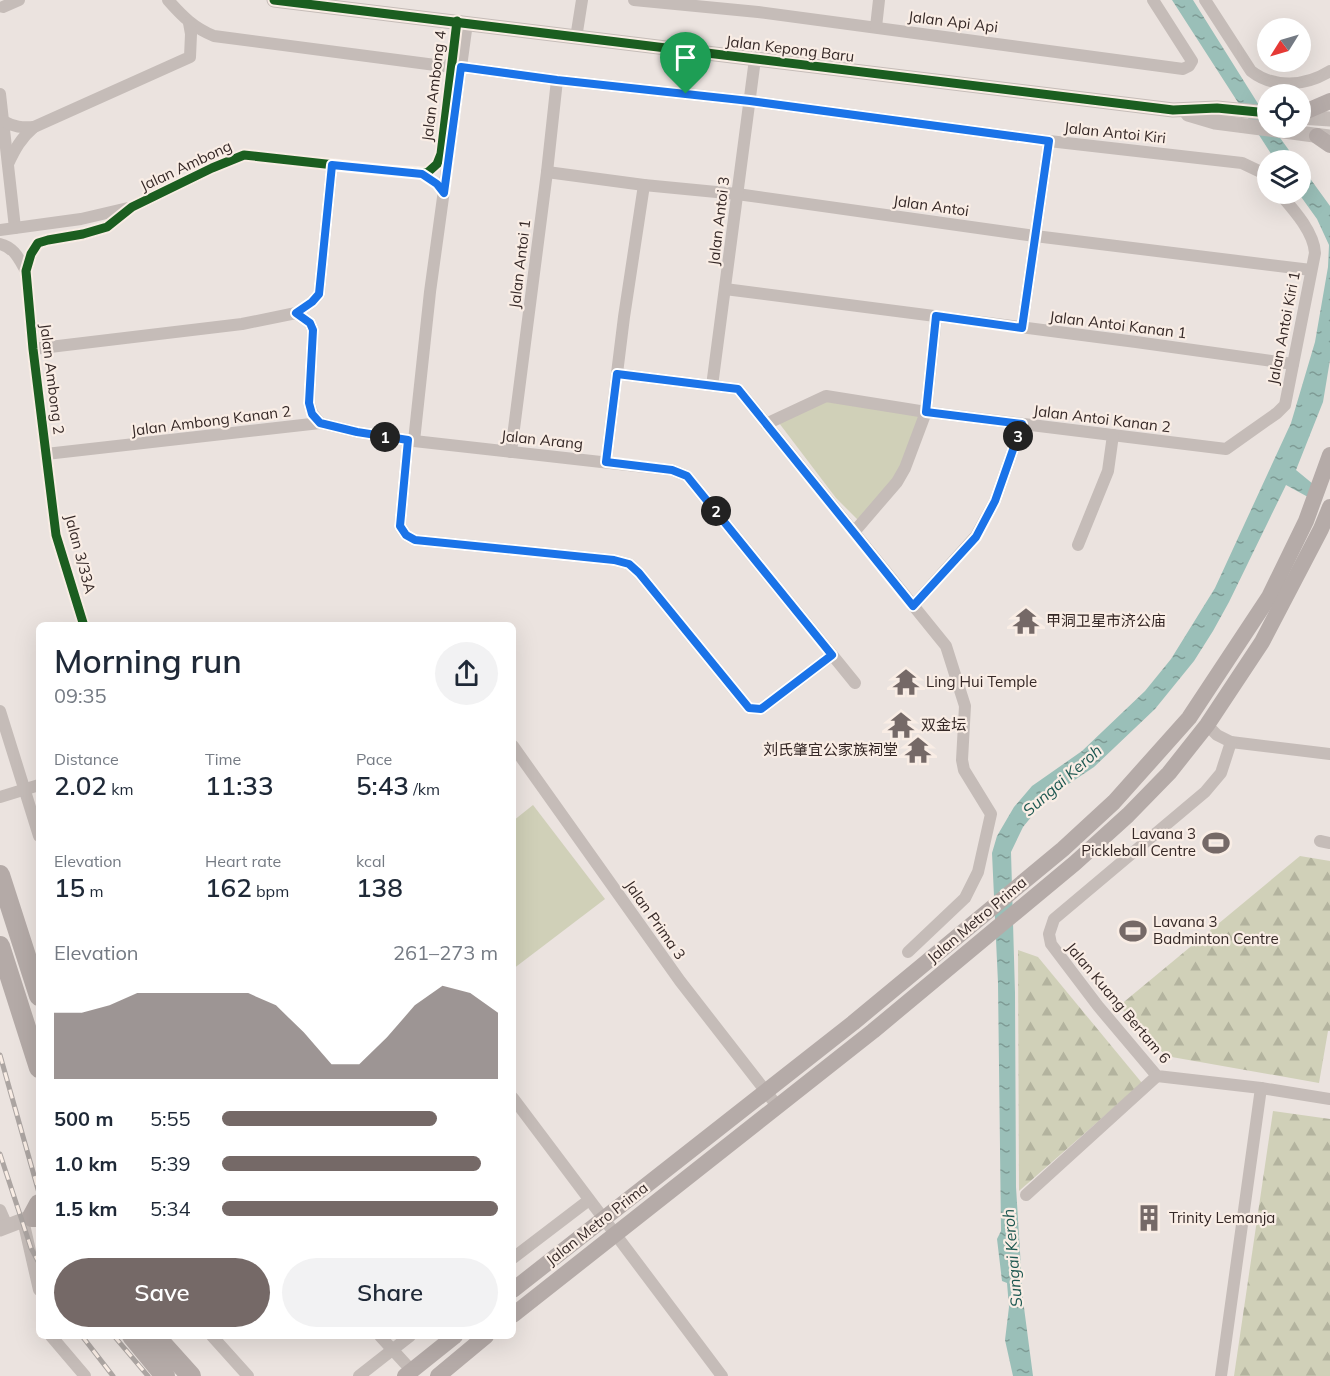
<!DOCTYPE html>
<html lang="en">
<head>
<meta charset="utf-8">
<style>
  :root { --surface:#fff; --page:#f2f2f3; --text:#1f2937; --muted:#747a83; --accent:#756967 }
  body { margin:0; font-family:Mulish,"Noto Sans SC",sans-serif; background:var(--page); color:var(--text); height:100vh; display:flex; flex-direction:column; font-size:22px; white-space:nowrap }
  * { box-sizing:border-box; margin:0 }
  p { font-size:20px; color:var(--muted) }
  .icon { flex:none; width:33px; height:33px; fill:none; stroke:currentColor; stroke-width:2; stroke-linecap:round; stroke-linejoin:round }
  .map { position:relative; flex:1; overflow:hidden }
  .panel { position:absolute; left:36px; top:622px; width:480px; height:717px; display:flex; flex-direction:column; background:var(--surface); border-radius:9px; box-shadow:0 6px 24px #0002 }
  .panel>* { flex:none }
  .needle { width:39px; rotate:233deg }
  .tools { position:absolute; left:1257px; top:18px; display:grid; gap:12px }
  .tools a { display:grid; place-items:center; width:54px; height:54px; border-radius:50%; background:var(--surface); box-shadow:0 6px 24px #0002; font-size:30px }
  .pin { position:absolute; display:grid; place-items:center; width:51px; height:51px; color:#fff; margin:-62px -26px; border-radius:50% 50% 50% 0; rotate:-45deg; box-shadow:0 0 6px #0007 }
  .pin .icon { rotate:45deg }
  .km { position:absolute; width:30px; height:30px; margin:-15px; border-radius:50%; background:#222; color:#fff; font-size:16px; line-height:30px; text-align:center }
  .round { display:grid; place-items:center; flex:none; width:63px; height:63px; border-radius:32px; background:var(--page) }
  .overview { display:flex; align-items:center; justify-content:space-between; height:102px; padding:0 18px }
  h1 { font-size:33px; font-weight:600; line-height:45px }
  .figures { display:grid; grid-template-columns:repeat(3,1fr); gap:9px; height:102px; padding:6px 18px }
  .figures div { display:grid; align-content:center }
  .figures b { font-size:26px; font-weight:600 }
  .figures small { font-size:16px; font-weight:400 }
  .figures p { font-size:16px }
  .chart { height:168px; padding:12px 18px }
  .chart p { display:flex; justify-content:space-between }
  .chart svg { width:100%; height:108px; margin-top:6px; fill:var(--accent); opacity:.7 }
  .cta { display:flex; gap:12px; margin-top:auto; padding:12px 18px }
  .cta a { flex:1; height:69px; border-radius:36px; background:var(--accent); color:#fff; font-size:24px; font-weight:600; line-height:69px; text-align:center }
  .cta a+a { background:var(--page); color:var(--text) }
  ul { padding:0 18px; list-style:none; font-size:20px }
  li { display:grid; grid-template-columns:96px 72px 1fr; align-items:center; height:45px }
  li i { height:15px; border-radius:8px; background:var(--accent) }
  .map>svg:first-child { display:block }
</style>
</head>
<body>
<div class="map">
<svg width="1330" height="1376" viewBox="0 0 1330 1376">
  <defs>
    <pattern id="forest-firs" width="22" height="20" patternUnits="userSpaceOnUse" patternTransform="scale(1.5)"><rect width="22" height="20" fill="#d0d0b8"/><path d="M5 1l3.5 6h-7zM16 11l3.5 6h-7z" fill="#b3b39e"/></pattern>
    <pattern id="water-ripples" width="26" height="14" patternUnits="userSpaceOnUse" patternTransform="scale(1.5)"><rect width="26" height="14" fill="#9abfb8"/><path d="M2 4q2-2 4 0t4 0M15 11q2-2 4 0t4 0" fill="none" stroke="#7e9b95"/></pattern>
  </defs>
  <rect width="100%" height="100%" fill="#ebe3df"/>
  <g fill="url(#forest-firs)">
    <polygon points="1300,856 1330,861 1330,1031 1328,1031 1319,1083 1166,1056 1119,1006"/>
    <polygon points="1018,950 1038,957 1142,1083 1019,1191"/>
    <polygon points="1273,1111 1330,1119 1330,1376 1234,1376"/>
  </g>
  <g fill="#d0d0b8">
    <polygon points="826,396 926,412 905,468 861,523 836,498 776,419"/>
    <polygon points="533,805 605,899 513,969 513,821"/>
  </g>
  <g fill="url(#water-ripples)">
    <polygon points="1172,0 1193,0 1267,118 1268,128 1273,128 1296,160 1275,160"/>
    <polygon points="1301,166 1330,206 1330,360 1323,402 1296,470 1313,484 1308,497 1286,485 1229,602 1213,631 1194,661 1155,709 1094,767 1046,799 1023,827 1011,852 1015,993 1016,1187 1023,1300 1033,1376 1013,1376 1005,1340 1009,1307 1007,1283 1002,1281 997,1239 1001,1231 998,983 992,853 997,836 1014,807 1032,786 1082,751 1145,691 1171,659 1215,588 1291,423 1315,342 1328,267 1329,245 1317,219 1299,194 1300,194"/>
  </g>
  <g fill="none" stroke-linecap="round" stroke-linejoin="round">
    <g stroke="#c5bcb8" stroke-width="12">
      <path d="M168,0c14,16 26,28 46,36l229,30 6,-1 3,-4"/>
      <polyline points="634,0 758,12 1183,69 1189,66 1192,61 1153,0"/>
      <path d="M1205,0l46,71c23,18 55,15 79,0"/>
      <polyline points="3,7 19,0"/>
      <polyline points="876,27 879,0"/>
      <polyline points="576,38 582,0"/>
      <polyline points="461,67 557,80 750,101 1049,141 1242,163 1263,173 1268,179"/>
      <polyline points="0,94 15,228"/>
      <path d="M3,121c11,6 19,7 31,6"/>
      <path d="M8,164c7,-15 13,-26 26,-37l156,-70 1,-23 -2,-11"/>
      <polyline points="547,172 644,185 737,194 1035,236 1311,270"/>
      <polyline points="0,230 81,219 128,208"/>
      <path d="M0,244c14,3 19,15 26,27"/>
      <polyline points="725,289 1136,342 1293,364"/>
      <polyline points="296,313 310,323 313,330 309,403 312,413 320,423"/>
      <polyline points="1022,328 1049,141"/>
      <polyline points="33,349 242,324 296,313 312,302 319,294 332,165"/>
      <polyline points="617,374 738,389 946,646 965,706 962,760 964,770 991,814 978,872 965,898 908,952"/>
      <polyline points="712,386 755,59"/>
      <path d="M766,424l60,-28 100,16 300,37 51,-36 8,-8 30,-152c-1,-21 -22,-44 -35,-59"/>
      <polyline points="408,440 400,526 406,535 415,540 614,560 629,564 639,573 749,708 761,709 832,655"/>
      <polyline points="414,441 430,292 467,23"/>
      <polyline points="511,452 547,172 557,80"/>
      <polyline points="46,454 320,423 357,432 414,441 672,470 687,476 855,683"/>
      <polyline points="606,462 624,317 644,185"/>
      <polyline points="854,532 897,482 905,468 926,412 936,317"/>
      <polyline points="1078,545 1108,471 1113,435"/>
      <polyline points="913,606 976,536 995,501 1022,424"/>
      <polyline points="84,626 56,535 33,349 26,271 31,254 38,243 48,240 83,234 107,227 132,207 212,168 244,155 389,171 427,173 437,164 441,154 457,21"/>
      <polyline points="0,711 39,836"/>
      <polyline points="1207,725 1217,735 1231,742 1330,754"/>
      <polyline points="1231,742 1221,773 1205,792 1054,919 1049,934 1051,944 1098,1006 1157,1076 1261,1088 1330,1099"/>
      <polyline points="513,746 680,981 778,1107"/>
      <polyline points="0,797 39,785"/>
      <polyline points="1320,841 1330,843"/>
      <polyline points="513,1098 722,1376"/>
      <polyline points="1026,1195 1157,1076"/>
      <polyline points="0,1210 7,1226"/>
      <polyline points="23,1220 39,1290"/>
      <polyline points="513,1258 589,1200"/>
      <polyline points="51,1336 85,1376"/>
      <polyline points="212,1336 248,1376"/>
      <polyline points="380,1336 412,1371"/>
      <polyline points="359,1376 410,1336"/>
      <polyline points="1221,1376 1261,1088"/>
    </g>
    <g stroke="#c5bcb8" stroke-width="15">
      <polyline points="274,0 1173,110 1217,108 1268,113"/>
      <polyline points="1188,114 1215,122 1329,137"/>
      <polyline points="1300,117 1330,119"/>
      <polyline points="0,1229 39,1214"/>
    </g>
    <g stroke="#b5aba8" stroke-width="16">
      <polyline points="1300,114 1330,101"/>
      <polyline points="1317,136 1330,145"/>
      <polyline points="513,1290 853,1023 1063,849 1114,802 1189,718 1269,597 1306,521 1330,455"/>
      <polyline points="513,1315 873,1031 1075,863 1128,815 1169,773 1207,725 1262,642 1321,529 1330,507"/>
      <polyline points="405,1376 455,1336"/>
      <polyline points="438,1376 486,1336"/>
    </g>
    <g stroke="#b4aaa7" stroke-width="20">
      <polyline points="0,875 39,996"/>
      <polyline points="0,946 39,1068"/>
      <polyline points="39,1204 32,1217 39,1217"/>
      <polyline points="132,1336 165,1376"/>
      <polyline points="155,1336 191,1376"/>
    </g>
    <defs>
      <g id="rail">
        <polyline points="0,1055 39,1193"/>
        <polyline points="0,1154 31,1248 39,1263"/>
        <polyline points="82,1336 113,1376"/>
        <polyline points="114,1336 148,1376"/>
      </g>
    </defs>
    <use href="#rail" stroke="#aca5a2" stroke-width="5"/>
    <use href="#rail" stroke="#f9ede5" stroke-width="3" stroke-dasharray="9" stroke-linecap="butt"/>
    <defs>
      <g id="cycleway">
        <polyline points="274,0 1173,110 1217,108 1268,113"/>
        <polyline points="84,626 56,535 33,349 26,271 31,254 38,243 48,240 83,234 107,227 132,207 212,168 244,155 389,171 427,173 437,164 441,154 457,21"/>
      </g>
    </defs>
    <use href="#cycleway" stroke="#f9ede5" stroke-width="13"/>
    <use href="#cycleway" stroke="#1b5e20" stroke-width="9"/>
  </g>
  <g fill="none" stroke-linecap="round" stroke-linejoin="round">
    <defs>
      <polygon id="route" points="461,67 557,80 750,101 1049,141 1022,328 936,316 926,412 1022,424 995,501 976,537 913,606 738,389 617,374 606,462 672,470 687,476 832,655 761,709 749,708 639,573 629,564 614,560 415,540 406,535 400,526 408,440 357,432 320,423 312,414 309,403 313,330 310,323 296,313 312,302 319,294 332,165 422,174 437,184 444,193"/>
    </defs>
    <use href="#route" stroke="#fff" stroke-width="12"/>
    <use href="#route" stroke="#1a73e8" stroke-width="8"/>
  </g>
  <defs>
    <symbol id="temple-bare" viewBox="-9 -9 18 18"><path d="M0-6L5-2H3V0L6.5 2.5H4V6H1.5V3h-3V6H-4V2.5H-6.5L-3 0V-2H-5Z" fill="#756967" stroke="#f9ede5" stroke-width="2.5" paint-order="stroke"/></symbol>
    <symbol id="stadium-bare" viewBox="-9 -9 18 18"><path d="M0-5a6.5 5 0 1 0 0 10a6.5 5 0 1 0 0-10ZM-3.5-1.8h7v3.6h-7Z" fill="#756967" stroke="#f9ede5" stroke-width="2.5" paint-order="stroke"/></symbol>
    <symbol id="building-bare" viewBox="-9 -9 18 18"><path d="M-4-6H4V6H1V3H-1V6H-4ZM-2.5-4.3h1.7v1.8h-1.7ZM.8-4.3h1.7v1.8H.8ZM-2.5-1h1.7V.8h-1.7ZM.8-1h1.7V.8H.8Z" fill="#756967" stroke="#f9ede5" stroke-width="2.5" paint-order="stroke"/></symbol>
  </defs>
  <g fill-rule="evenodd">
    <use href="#temple-bare" x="1007" y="602" width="38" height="38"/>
    <use href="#temple-bare" x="887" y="663" width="38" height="38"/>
    <use href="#temple-bare" x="882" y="706" width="38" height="38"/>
    <use href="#temple-bare" x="899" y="731" width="38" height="38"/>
    <use href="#stadium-bare" x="1197" y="824" width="38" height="38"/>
    <use href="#stadium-bare" x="1114" y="912" width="38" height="38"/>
    <use href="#building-bare" x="1130" y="1199" width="38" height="38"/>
  </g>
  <g text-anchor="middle" stroke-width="4.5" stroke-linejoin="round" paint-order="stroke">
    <g font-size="15" fill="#352826" stroke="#f9ede5">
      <text transform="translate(953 22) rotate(7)" y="5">Jalan Api Api</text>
      <text transform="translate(790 49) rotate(7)" y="5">Jalan Kepong Baru</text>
      <text transform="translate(434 86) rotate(-83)" y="5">Jalan Ambong 4</text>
      <text transform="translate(1115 133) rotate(6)" y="5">Jalan Antoi Kiri</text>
      <text transform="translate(186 166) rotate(-25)" y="5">Jalan Ambong</text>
      <text transform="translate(931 206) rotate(8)" y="5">Jalan Antoi</text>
      <text transform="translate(719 221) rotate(-83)" y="5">Jalan Antoi 3</text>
      <text transform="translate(520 264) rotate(-83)" y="5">Jalan Antoi 1</text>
      <text transform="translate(1118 325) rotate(7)" y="5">Jalan Antoi Kanan 1</text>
      <text transform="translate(1284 328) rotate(-79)" y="5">Jalan Antoi Kiri 1</text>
      <text transform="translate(52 379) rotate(83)" y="5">Jalan Ambong 2</text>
      <text transform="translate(1102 419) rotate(7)" y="5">Jalan Antoi Kanan 2</text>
      <text transform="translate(211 421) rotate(-7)" y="5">Jalan Ambong Kanan 2</text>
      <text transform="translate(542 440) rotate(6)" y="5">Jalan Arang</text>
      <text transform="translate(80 554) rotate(75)" y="5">Jalan 3/33A</text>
      <text transform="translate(655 920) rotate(55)" y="5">Jalan Prima 3</text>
      <text transform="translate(977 920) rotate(-40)" y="5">Jalan Metro Prima</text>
      <text transform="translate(1118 1003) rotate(50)" y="5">Jalan Kuang Bertam 6</text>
      <text transform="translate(597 1224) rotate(-38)" y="5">Jalan Metro Prima</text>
    </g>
    <g font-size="15" fill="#352826" stroke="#f9ede5" text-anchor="start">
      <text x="1046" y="626">甲洞卫星市济公庙</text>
      <text x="926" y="687">Ling Hui Temple</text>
      <text x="921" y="730">双金坛</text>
      <text x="898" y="755" text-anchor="end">刘氏肇宜公家族祠堂</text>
      <text x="1196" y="839" text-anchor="end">Lavana 3<tspan x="1196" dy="17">Pickleball Centre</tspan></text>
      <text x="1153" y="927">Lavana 3<tspan x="1153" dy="17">Badminton Centre</tspan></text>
      <text x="1169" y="1223">Trinity Lemanja</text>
    </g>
    <g font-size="16" font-style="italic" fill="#1c5750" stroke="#f9ede5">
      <text transform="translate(1062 780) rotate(-41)" y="6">Sungai Keroh</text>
      <text transform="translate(1012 1258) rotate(-95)" y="6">Sungai Keroh</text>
    </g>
  </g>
</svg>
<div class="tools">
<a><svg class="needle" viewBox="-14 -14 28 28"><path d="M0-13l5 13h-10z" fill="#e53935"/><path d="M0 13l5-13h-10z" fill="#747a83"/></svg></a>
<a><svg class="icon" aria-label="locate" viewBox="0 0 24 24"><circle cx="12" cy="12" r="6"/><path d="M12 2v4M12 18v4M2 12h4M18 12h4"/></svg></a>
<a><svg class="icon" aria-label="layers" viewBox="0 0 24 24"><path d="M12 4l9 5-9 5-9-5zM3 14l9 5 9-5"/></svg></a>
</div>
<div class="pin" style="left:686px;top:94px;background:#1e9e55"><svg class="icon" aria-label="arrive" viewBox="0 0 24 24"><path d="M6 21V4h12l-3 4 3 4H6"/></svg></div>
<b class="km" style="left:385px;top:437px">1</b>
<b class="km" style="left:716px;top:511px">2</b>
<b class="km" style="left:1018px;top:436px">3</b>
<section class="panel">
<div class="overview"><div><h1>Morning run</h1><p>09:35</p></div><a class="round"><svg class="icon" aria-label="share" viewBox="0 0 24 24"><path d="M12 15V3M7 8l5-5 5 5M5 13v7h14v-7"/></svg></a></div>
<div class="figures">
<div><p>Distance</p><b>2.02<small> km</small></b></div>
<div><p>Time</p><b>11:33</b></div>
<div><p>Pace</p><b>5:43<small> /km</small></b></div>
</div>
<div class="figures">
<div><p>Elevation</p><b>15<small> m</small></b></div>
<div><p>Heart rate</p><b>162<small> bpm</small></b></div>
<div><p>kcal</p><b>138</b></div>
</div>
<div class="chart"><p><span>Elevation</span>261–273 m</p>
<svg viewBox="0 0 160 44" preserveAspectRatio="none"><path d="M0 44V17L10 17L20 14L30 9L40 9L50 9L60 9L70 9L80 14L90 25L100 38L110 38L120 27L130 14L140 6L150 9L160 17V44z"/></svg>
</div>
<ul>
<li><b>500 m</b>5:55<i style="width:78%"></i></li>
<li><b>1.0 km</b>5:39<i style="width:94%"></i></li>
<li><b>1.5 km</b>5:34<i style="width:100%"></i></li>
</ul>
<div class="cta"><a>Save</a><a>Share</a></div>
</section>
</div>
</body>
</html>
